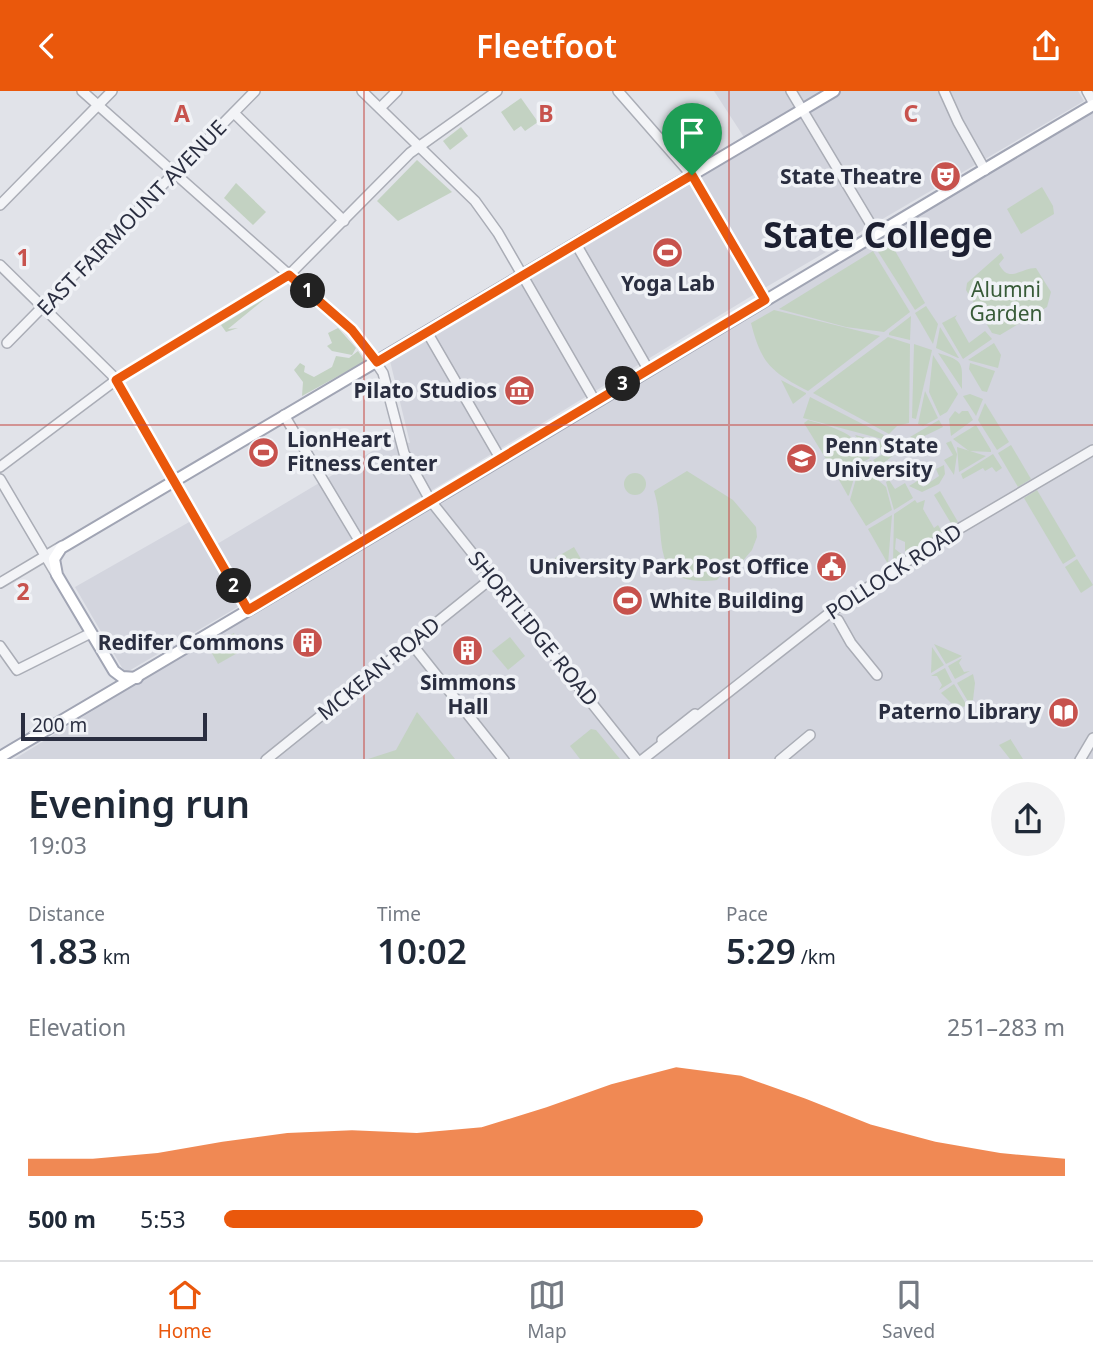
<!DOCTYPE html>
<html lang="en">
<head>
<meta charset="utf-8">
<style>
  :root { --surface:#fff; --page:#f2f2f3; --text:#1f2937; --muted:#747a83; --line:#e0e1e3; --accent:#ea580c }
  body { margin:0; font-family:"Noto Sans",sans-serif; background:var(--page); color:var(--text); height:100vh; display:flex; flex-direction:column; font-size:26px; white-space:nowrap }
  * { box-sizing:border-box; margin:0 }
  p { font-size:23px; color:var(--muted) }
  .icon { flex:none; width:38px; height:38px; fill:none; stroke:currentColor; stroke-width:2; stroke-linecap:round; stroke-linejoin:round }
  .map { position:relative; height:668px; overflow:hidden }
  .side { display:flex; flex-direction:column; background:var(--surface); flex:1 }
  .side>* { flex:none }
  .scale { position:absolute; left:21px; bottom:18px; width:186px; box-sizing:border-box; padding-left:7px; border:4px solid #2a2e40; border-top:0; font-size:19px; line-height:24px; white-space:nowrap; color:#2a2e40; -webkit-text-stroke:5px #f0f2f6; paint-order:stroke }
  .pin { position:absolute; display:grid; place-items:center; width:60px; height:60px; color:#fff; margin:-72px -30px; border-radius:50% 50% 50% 0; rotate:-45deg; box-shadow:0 0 7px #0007 }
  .pin .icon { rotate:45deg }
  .km { position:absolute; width:35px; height:35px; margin:-18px; border-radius:50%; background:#222; color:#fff; font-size:19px; line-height:35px; text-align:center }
  .round { display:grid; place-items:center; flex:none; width:74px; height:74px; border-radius:37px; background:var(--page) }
  .overview { display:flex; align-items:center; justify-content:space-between; height:119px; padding:0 28px }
  h1 { font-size:38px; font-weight:600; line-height:52px }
  .stats { display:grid; grid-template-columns:repeat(3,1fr); gap:10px; height:119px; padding:7px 28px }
  .stats div { display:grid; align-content:center }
  .stats b { font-size:35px; font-weight:600 }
  .stats small { font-size:19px; font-weight:400 }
  .stats p { font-size:19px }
  .chart { height:196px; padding:14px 28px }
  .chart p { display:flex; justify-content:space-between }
  .chart svg { width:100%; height:126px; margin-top:7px; fill:var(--accent); opacity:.7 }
  ul { padding:0 28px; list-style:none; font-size:23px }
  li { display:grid; grid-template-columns:112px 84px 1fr; align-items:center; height:52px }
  li i { height:18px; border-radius:9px; background:var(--accent) }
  header { display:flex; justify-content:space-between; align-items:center; height:91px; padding:0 28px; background:var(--accent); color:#fff; font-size:32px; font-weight:600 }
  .tab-bar { display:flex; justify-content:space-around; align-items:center; height:98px; border-top:2px solid var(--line); background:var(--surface); font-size:19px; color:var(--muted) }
  .tab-bar a { display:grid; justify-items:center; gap:4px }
  .tab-bar .active { color:var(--accent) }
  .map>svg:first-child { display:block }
</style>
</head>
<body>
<header><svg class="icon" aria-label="back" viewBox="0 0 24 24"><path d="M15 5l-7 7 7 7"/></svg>Fleetfoot<svg class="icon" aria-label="share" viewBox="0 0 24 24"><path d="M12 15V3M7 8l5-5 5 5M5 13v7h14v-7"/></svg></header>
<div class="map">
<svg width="1093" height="669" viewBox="0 0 1093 669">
  <rect width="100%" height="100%" fill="#e1e3e9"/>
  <g fill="#d3d5de">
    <polygon points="714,0 1078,0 1084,10 768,195 289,486 127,581 124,580 75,496 191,430 207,459 391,349 410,352 390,270 751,57"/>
    <polygon points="1090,22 1093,23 1093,668 13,669 265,513"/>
  </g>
  <g fill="#c3d2c2">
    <polygon points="521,7 538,31 525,40 521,35 514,40 501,21"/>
    <polygon points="461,36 468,45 450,59 443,50"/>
    <polygon points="417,69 452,101 398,130 377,110"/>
    <polygon points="236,92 266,121 253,134 224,107"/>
    <polygon points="1042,96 1053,115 1054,123 1021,143 1007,118"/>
    <polygon points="890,151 925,212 915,219 877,159"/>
    <polygon points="873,160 910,221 884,241 846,236 779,218"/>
    <path d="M1001,162l3,5 -5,6c10,20 21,4 37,4l15,24 -4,15 -47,28 -8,-2 -26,-43 1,-7z"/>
    <polygon points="267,206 228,238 238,237 226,241 221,234"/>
    <polygon points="926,215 938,233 933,253 915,222"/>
    <path d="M774,219l106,26 -72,55c-37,-19 -47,-28 -57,-68z"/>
    <polygon points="957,224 955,227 969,252 985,240 992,248 963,268 942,232"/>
    <polygon points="911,225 910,249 889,244 889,242"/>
    <polygon points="940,236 959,267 958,267 936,257"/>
    <polygon points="338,237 356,257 352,264 332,260 327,255 332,252 328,242"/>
    <polygon points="888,246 910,253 909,332 897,335 889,343 813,302"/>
    <polygon points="994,252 1001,264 998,277 968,269"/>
    <polygon points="914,253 932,259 916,328 912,327"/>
    <polygon points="358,260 364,269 362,272 302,305 303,291 294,279 300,272 305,275 304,281 314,286 332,276 336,265 349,267"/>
    <path d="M938,262c27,8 24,10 24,36z"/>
    <polygon points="933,264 958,303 947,321 940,325 929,301"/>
    <polygon points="970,272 995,280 987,301 982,300 969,278"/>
    <polygon points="781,289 806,302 806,303 793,313"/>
    <polygon points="925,300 938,327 923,335 918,333"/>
    <polygon points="970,303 983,308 976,325 963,305"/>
    <polygon points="810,306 884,344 882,348 803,327"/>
    <polygon points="985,312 1009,351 997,359 978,329"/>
    <polygon points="955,320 959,323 962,320 968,320 973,329 951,345 949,328"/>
    <path d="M808,329c28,8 46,12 62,38l-33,19 -33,-54z"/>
    <polygon points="939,329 943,336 912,351 910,346"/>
    <polygon points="976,334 991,359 991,361 969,360 953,348"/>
    <polygon points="855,344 882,351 885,357 871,365"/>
    <polygon points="951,350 957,363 954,384 944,369 953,364 946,352"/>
    <polygon points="901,352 904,356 881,374 885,381 882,382 873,369"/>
    <polygon points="1011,354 1031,388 1018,396 998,362"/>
    <polygon points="957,356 986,365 959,381"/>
    <polygon points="993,363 1002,377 996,381 992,376 985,380 983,377 963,388 961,383"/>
    <polygon points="871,369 880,384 879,390 886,396 892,419 866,435 850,409 859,377"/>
    <polygon points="944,374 945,383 939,393 922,401 909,395 919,389 923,396 939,385 936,378"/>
    <polygon points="857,377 849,404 848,405 839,389"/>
    <path d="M687,380l46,29 23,27 1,10 -5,13 -11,13 -15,6 -9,11c-72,9 -49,-46 -63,-89z"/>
    <circle cx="635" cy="393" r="11"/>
    <polygon points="889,389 895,398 905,392 913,407 894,419 886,391"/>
    <polygon points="1037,399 1076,465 1063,473 1024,407"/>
    <polygon points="940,400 958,431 952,434 934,404"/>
    <polygon points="915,409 917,412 925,409 923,418 934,437 938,434 942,441 905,464 905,451 896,447 895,458 904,465 893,472 894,423"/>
    <polygon points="892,424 888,473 868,438"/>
    <polygon points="574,456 581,468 561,478 555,467"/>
    <polygon points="1077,468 1093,494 1081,502 1065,476"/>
    <polygon points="234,542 241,560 218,573 209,557"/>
    <polygon points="510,546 525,565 508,579 492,560"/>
    <polygon points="934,553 962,565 946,573"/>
    <polygon points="932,556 944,574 931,582"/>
    <polygon points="962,567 959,572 964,581 970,580 955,588 948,575"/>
    <polygon points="945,577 952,591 939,599 942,594 937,585 931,585"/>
    <polygon points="973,583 975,592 973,609 969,612 957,592"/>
    <polygon points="954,593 966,613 964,616 951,612 941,602"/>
    <polygon points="417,621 455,668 368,668 396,659"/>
    <polygon points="591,638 596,639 620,668 580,668 570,655"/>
    <polygon points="1011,648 1011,649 1023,668 1010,668 999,654"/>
  </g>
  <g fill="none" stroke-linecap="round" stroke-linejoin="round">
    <defs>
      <g id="minor">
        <polyline points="82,0 358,245 383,282 404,362 430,409 637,669"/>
        <polyline points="362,0 475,110 498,142 595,310"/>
        <polyline points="618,0 695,88 765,209"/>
        <polyline points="791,0 876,142"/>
        <polyline points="944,0 958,31 985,79"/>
        <polyline points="1087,0 1093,11"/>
        <polyline points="380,17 397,0"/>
        <polyline points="234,22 344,130"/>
        <polyline points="0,114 112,0"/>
        <polyline points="576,153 648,278"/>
        <polyline points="0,174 112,284 248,519"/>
        <polyline points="427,241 500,367"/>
        <polyline points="7,252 255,0"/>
        <polyline points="284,324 360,451"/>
        <polyline points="0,376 116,289 289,184 410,62 497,0"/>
        <polyline points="0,388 56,483"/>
        <polyline points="0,492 62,455"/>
        <polyline points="838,529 851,552 877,584"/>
        <polyline points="411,552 504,669"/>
        <polyline points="0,555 17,579 91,542"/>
        <polyline points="662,649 695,623"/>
        <polyline points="266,669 492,487"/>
        <polyline points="642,669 832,520 935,452 1093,359"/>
        <polyline points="780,669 810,644"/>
        <polyline points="1080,669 1093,647"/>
      </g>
      <g id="major">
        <polyline points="137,587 122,586 114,580 57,484 54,468 61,457 834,0"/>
        <path d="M0,666c366,-214 728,-436 1093,-652"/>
      </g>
    </defs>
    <use href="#minor" stroke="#aaadb6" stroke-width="12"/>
    <use href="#major" stroke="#a1a5b4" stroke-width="14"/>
    <use href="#minor" stroke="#f3f4f7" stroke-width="9"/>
    <use href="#major" stroke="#fff" stroke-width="10"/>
  </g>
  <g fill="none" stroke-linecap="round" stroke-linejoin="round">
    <defs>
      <polygon id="route" points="692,84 765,209 248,519 116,289 289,184 352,239 377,271"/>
    </defs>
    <use href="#route" stroke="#fff" stroke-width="14"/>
    <use href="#route" stroke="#ea580c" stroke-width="9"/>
  </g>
  <path fill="none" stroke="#c7524d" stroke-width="2" stroke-opacity="0.55" d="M364,0v669M729,0v669M0,334h1093"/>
  <defs>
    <symbol id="theatre-disc" viewBox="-11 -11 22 22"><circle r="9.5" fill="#c7524d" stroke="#f0f2f6"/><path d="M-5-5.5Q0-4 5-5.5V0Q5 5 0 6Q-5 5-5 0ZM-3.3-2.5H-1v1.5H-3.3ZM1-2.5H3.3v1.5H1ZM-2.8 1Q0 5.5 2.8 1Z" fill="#fff"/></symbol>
    <symbol id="stadium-disc" viewBox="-11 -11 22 22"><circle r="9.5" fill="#c7524d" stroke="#f0f2f6"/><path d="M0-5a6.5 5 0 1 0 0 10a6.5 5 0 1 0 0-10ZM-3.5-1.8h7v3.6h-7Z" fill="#fff"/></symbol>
    <symbol id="museum-disc" viewBox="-11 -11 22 22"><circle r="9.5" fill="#c7524d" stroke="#f0f2f6"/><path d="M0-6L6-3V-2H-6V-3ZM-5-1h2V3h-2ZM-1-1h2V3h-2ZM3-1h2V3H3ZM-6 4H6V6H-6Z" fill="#fff"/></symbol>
    <symbol id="university-disc" viewBox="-11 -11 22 22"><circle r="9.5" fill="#c7524d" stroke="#f0f2f6"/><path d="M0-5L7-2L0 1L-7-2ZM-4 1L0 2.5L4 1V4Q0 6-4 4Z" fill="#fff"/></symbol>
    <symbol id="civic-disc" viewBox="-11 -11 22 22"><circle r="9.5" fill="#c7524d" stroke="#f0f2f6"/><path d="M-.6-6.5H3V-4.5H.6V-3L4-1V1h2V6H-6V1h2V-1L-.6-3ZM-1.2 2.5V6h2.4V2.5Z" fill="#fff"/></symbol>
    <symbol id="building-disc" viewBox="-11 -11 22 22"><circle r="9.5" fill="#c7524d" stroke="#f0f2f6"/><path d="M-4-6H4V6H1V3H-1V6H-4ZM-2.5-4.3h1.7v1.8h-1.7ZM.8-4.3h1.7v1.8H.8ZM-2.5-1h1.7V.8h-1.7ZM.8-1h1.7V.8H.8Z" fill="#fff"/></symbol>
    <symbol id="library-disc" viewBox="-11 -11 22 22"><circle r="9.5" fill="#c7524d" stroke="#f0f2f6"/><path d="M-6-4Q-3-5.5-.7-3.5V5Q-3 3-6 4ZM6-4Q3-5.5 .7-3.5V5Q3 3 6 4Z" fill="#fff"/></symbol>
  </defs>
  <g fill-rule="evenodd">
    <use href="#theatre-disc" x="928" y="68" width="35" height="35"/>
    <use href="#stadium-disc" x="650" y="144" width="35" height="35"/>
    <use href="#museum-disc" x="502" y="282" width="35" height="35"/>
    <use href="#stadium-disc" x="246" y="344" width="35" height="35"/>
    <use href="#university-disc" x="784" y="350" width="35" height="35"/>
    <use href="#civic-disc" x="814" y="458" width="35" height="35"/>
    <use href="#stadium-disc" x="610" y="492" width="35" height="35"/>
    <use href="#building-disc" x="290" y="534" width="35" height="35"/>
    <use href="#building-disc" x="450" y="542" width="35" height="35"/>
    <use href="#library-disc" x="1046" y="604" width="35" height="35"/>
  </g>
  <g text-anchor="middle" stroke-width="7" stroke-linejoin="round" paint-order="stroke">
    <g font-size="21" font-weight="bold" fill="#2a2e40" stroke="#f0f2f6" text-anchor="end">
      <text x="922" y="93">State Theatre</text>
      <text x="668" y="200" text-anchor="middle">Yoga Lab</text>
      <text x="497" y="307">Pilato Studios</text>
      <text x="287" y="356" text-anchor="start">LionHeart<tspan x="287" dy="24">Fitness Center</tspan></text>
      <text x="825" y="362" text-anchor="start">Penn State<tspan x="825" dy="24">University</tspan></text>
      <text x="809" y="483">University Park Post Office</text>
      <text x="650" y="517" text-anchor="start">White Building</text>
      <text x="284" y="559">Redifer Commons</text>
      <text x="468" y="599" text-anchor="middle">Simmons<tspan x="468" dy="24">Hall</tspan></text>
      <text x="1041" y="628">Paterno Library</text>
    </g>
    <g font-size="21" fill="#2a2e40" stroke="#f0f2f6">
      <text transform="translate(132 127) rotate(-46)" y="7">EAST FAIRMOUNT AVENUE</text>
      <text transform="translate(894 481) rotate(-33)" y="7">POLLOCK ROAD</text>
      <text transform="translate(533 538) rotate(51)" y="7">SHORTLIDGE ROAD</text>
      <text transform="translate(379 578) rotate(-39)" y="7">MCKEAN ROAD</text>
    </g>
    <g font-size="21" fill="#385b38" stroke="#f0f2f6">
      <text x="1006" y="206">Alumni<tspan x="1006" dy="24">Garden</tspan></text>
    </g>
    <g font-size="35" font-weight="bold" fill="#1c1f31" stroke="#f0f2f6">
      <text x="878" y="157">State College</text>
    </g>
  </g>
  <g font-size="23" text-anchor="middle" font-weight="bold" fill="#c7524d" stroke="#f0f2f6" stroke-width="7" stroke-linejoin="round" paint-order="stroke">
    <text x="182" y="31">A</text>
    <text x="546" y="31">B</text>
    <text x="911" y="31">C</text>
    <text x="23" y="175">1</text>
    <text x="23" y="509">2</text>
  </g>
</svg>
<div class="scale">200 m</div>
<div class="pin" style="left:692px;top:84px;background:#1e9e55"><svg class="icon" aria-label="arrive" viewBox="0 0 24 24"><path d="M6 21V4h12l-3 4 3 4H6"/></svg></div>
<b class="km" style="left:308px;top:200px">1</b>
<b class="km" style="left:234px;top:495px">2</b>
<b class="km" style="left:623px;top:293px">3</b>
</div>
<section class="side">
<div class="overview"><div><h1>Evening run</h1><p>19:03</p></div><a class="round"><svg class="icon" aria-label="share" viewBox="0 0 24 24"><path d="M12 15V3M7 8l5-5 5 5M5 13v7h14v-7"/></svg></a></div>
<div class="stats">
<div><p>Distance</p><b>1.83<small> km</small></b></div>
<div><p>Time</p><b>10:02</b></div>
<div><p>Pace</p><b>5:29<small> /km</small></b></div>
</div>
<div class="chart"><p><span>Elevation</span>251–283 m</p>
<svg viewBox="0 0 160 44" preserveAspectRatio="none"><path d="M0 44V38L10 38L20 36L30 32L40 29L50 28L60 29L70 27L80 20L90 12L100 6L110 9L120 17L130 26L140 32L150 36L160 38V44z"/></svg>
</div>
<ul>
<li><b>500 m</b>5:53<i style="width:57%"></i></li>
</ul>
</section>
<nav class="tab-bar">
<a class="active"><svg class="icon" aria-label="home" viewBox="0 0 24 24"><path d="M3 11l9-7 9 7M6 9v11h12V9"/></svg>Home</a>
<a><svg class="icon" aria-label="map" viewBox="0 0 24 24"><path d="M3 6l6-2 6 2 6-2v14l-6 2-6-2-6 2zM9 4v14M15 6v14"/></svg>Map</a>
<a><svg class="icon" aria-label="saved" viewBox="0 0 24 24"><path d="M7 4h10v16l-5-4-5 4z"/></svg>Saved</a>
</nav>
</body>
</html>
